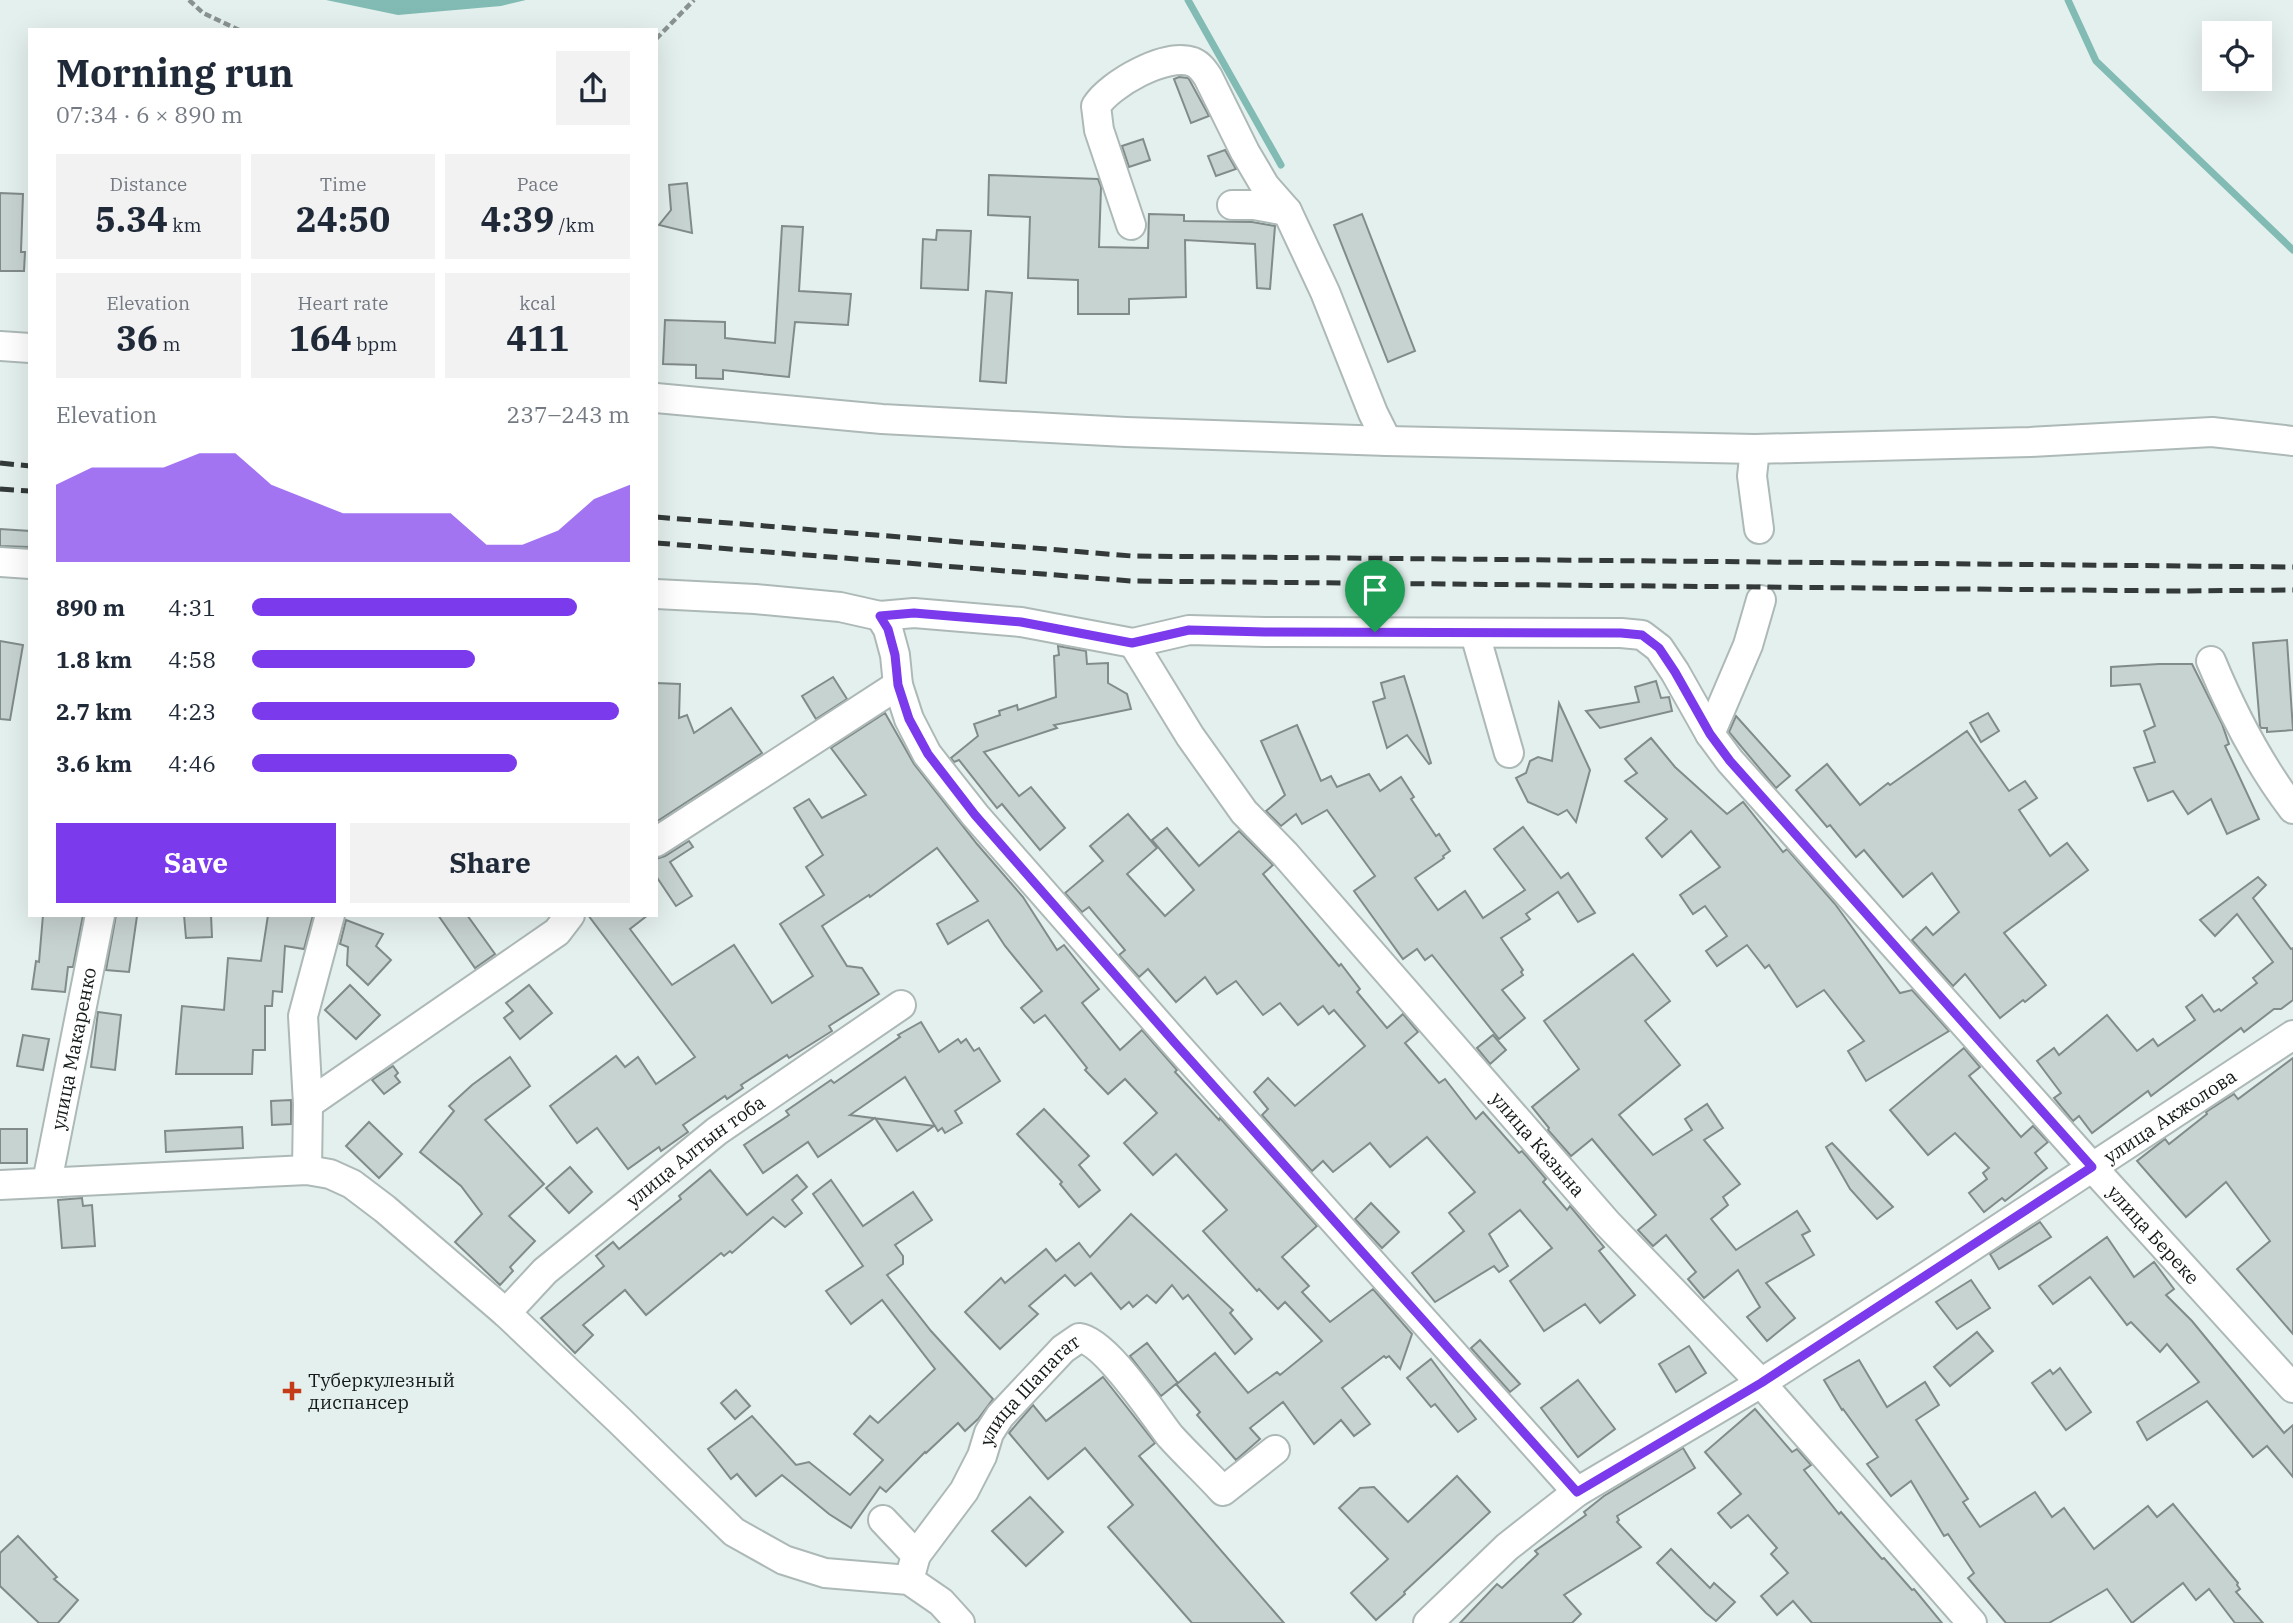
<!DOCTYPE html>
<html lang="en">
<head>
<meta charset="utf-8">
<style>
  :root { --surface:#fff; --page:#f2f2f3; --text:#1f2937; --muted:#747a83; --accent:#7c3aed }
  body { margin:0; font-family:"IBM Plex Serif",serif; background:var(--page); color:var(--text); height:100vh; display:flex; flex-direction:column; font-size:26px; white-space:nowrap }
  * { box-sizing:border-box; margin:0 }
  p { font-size:23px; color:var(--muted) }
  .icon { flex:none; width:38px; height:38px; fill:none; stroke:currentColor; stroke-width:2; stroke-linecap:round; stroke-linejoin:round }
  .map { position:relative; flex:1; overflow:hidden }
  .sheet { position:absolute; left:28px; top:28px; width:630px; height:889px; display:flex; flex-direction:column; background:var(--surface); border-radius:0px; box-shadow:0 7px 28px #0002 }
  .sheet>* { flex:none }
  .controls { position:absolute; left:2202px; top:21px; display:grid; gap:14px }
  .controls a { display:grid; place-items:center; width:70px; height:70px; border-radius:0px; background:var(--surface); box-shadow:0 7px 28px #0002; font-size:35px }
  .pin { position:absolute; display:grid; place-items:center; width:60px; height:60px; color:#fff; margin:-72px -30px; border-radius:50% 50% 50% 0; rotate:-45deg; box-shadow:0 0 7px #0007 }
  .pin .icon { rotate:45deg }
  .round { display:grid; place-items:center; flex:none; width:74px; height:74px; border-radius:0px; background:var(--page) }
  .summary { display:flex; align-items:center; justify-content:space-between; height:119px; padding:0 28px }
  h1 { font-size:38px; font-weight:700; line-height:52px }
  .stats { display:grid; grid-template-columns:repeat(3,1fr); gap:10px; height:119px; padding:7px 28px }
  .stats div { display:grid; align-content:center; border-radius:0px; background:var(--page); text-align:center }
  .stats b { font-size:35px; font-weight:700 }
  .stats small { font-size:19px; font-weight:400 }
  .stats p { font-size:19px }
  .chart { height:196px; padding:14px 28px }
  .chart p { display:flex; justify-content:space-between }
  .chart svg { width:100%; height:126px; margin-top:7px; fill:var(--accent); opacity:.7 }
  .cta { display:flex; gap:14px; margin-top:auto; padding:14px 28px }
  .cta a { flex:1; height:80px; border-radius:0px; background:var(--accent); color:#fff; font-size:28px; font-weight:700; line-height:80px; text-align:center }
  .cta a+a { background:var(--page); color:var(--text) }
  ul { padding:0 28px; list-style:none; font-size:23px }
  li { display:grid; grid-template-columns:112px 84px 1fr; align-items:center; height:52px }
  li i { height:18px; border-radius:9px; background:var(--accent) }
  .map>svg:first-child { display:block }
</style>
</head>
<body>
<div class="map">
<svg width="2293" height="1623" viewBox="0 0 2293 1623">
  <rect width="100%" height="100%" fill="#e4f0ee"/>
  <polygon fill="#81bbb3" points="326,0 526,0 501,6 398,15"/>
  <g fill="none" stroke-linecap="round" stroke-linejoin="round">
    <g stroke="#81bbb3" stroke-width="7">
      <polyline points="1188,0 1281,165"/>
      <polyline points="2068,0 2096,61 2293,250"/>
    </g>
  </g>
  <g fill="#c7d3d1" stroke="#818c8a" stroke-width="2">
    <polygon points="1179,77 1188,78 1190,81 1209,116 1191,123 1174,79"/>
    <polygon points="1143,139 1150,160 1129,167 1122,146"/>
    <polygon points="1225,150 1236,169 1216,176 1208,156"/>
    <polygon points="989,175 1098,179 1101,187 1099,247 1148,248 1149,214 1184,215 1184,221 1252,222 1275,226 1270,289 1257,288 1255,244 1185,240 1186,297 1129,299 1129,314 1078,314 1078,280 1028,278 1030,217 988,215"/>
    <polygon points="687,183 692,233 659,225 671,210 669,185"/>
    <polygon points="0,193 23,194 21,252 25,252 24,271 0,271"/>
    <polygon points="1362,214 1415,351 1388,362 1334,225"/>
    <polygon points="782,226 803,227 799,291 851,294 848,325 795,322 789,377 723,370 723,379 696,378 696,365 663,364 665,320 725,322 725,338 775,343"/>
    <polygon points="937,230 971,231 968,290 921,288 923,239 936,240"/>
    <polygon points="986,291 1012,293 1006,383 980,381"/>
    <polygon points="0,529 30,531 30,547 0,546"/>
    <polygon points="2287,640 2293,730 2267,732 2267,728 2261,728 2260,726 2253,643"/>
    <polygon points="0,641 23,645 10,720 0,719"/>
    <polygon points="1058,646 1086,651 1087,664 1108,663 1108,683 1127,694 1131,709 1054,725 1057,728 984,752 1019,796 1031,787 1065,828 1040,850 1002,804 997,808 959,760 954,762 951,758 978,736 974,724 1000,715 999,711 1017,705 1018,710 1056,697 1054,656 1059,655"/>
    <polygon points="2159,664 2192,664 2222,724 2229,744 2225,746 2259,819 2227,834 2211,799 2188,814 2173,791 2148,801 2134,768 2155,762 2144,731 2155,726 2140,684 2111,686 2111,667"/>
    <polygon points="1404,676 1431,763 1429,764 1407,735 1387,748 1373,702 1385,698 1381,683"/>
    <polygon points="833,677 847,699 816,719 802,696"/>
    <polygon points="1656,681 1661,698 1669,697 1672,711 1600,728 1586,711 1639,702 1635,687"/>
    <polygon points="656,683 680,684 679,718 687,715 694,733 731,708 762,753 656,822"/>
    <polygon points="1559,703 1590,770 1576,822 1567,810 1558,815 1528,802 1516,778 1526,773 1530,761 1538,757 1552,761"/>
    <polygon points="885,713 914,764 977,844 1023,897 1057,950 1064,945 1099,989 1082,1003 1120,1050 1142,1030 1177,1070 1175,1072 1219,1120 1220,1118 1317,1226 1282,1257 1309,1286 1302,1292 1330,1322 1373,1289 1412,1334 1400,1369 1389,1356 1386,1358 1384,1356 1342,1388 1370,1424 1354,1436 1341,1420 1314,1444 1283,1402 1250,1428 1260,1439 1236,1460 1197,1415 1200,1412 1176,1384 1161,1396 1130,1356 1147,1343 1178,1383 1215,1353 1248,1393 1277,1372 1280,1375 1322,1341 1285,1302 1278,1309 1259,1289 1257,1291 1203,1231 1227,1210 1176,1154 1153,1175 1124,1143 1157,1113 1125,1079 1108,1094 1085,1070 1087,1068 1045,1015 1034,1023 1021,1008 1042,991 1005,946 988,920 948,944 937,924 978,901 937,848 870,897 869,895 822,926 847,966 862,968 879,994 829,1026 832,1031 789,1058 787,1055 741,1085 743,1088 727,1099 725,1096 683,1125 688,1132 661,1151 659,1147 628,1169 597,1128 577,1143 550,1106 616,1056 625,1067 638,1057 656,1084 695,1057 588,915 648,915 630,929 672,985 734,945 772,1003 813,976 780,924 824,895 806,867 823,855 794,808 809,799 822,818 866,795 831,748"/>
    <polygon points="1988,713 1999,731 1981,742 1970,723"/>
    <polygon points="1736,716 1790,776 1776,788 1729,732"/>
    <polygon points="1297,725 1321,781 1331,776 1337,787 1369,774 1380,791 1401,777 1414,797 1411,799 1436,836 1439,834 1450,851 1443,856 1444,858 1415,878 1438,910 1465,891 1483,918 1525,890 1494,849 1523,827 1561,878 1568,873 1595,913 1578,922 1558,892 1526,914 1530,919 1501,938 1523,970 1521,972 1523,975 1502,990 1525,1018 1499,1039 1432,955 1425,960 1417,949 1403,959 1354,891 1375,876 1327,810 1302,824 1296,814 1281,826 1266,811 1285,795 1261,741"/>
    <polygon points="1967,731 2009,791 2025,781 2037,798 2019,810 2050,856 2067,843 2088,870 2004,933 2046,985 2025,1002 2023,1000 2000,1018 1965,974 1953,986 1912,940 1926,927 1933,935 1959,912 1932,873 1903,897 1864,850 1856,857 1830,825 1827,827 1796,790 1827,764 1860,805 1888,783 1890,785"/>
    <polygon points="1651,738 1675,767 1727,814 1743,802 1783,852 1787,849 1835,904 1900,993 1912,990 1949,1031 1866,1081 1848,1051 1864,1041 1824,990 1797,1007 1769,965 1765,968 1747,945 1717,966 1706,951 1727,936 1705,906 1693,914 1680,895 1720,867 1691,831 1662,857 1646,838 1667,819 1625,781 1637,773 1625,759"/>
    <polygon points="1128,814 1157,848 1127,874 1165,916 1194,890 1152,840 1167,828 1199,866 1239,831 1273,865 1263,874 1339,966 1341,964 1360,989 1357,992 1387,1028 1403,1014 1418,1032 1405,1043 1439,1083 1445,1079 1476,1119 1483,1112 1519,1153 1522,1151 1546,1179 1543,1182 1567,1210 1570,1206 1604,1247 1599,1251 1635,1295 1600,1323 1585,1304 1544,1331 1510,1281 1552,1248 1520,1210 1489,1234 1508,1266 1499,1272 1494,1266 1435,1302 1412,1273 1464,1231 1449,1213 1475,1192 1427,1137 1390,1167 1370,1143 1333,1172 1323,1161 1312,1171 1262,1115 1268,1109 1254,1092 1268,1078 1295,1106 1365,1046 1334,1010 1329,1014 1323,1006 1298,1025 1280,1003 1263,1015 1236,981 1217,994 1205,977 1176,1002 1148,969 1139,977 1119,955 1125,950 1089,907 1082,912 1065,893 1103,861 1090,846"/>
    <polygon points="689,841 693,847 670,862 692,896 676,906 656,876 656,859 665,856"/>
    <polygon points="2258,877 2266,885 2253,898 2291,949 2293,948 2293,1000 2281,1009 2274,1009 2244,1032 2241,1028 2151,1096 2148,1091 2092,1133 2079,1116 2073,1121 2054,1098 2061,1093 2037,1061 2054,1048 2059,1055 2107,1015 2137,1051 2153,1039 2158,1046 2195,1020 2186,1007 2202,995 2214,1012 2219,1009 2221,1011 2257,983 2253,978 2273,962 2237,914 2215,936 2200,920"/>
    <polygon points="43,915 83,915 73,967 68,967 65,992 32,989 36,961 39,962"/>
    <polygon points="116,915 137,916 129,972 106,970"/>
    <polygon points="184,915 211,915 212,937 186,938"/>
    <polygon points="268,915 313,915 304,949 285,946 282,992 273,991 272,1006 265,1006 265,1050 253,1050 252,1074 176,1074 182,1006 224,1010 228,958 261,961"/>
    <polygon points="438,915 467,915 495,954 475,968"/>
    <polygon points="346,920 383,934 376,946 391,960 368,985 347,965 348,947 340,944"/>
    <polygon points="1633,954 1670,1001 1645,1021 1680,1065 1619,1115 1653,1155 1692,1130 1685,1119 1707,1104 1723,1128 1704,1140 1740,1184 1723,1197 1728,1205 1711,1219 1736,1250 1797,1211 1810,1231 1802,1235 1814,1255 1766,1283 1795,1318 1767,1341 1747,1317 1760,1307 1738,1270 1704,1298 1688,1279 1696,1272 1666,1235 1653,1246 1638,1230 1656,1215 1592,1139 1571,1156 1548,1130 1549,1128 1532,1107 1579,1069 1544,1021"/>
    <polygon points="350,985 380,1015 356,1039 325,1010"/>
    <polygon points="529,985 552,1013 520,1039 504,1018 513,1011 506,1003"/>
    <polygon points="98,1012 121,1015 115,1070 91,1067"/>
    <polygon points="921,1022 939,1052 958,1039 961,1043 966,1039 974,1051 979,1048 1000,1081 955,1111 962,1123 945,1133 942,1128 938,1131 905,1077 850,1115 934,1126 897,1151 875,1118 818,1157 808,1142 763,1173 744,1145 789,1115 786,1111 831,1080 834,1083 900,1037 898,1035"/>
    <polygon points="23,1035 49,1039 43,1070 17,1066"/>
    <polygon points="1493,1035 1506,1050 1490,1064 1477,1048"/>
    <polygon points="1964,1048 1980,1067 1969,1076 2021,1137 2033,1126 2048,1142 2035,1153 2047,1168 2005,1201 2002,1198 1984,1212 1969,1193 1987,1179 1983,1173 1989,1168 1955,1133 1928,1155 1890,1110"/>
    <polygon points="510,1057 530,1086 485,1120 544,1184 509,1216 535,1241 510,1267 513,1271 500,1285 455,1242 482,1214 461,1186 420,1152 454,1111 449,1106 472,1085"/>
    <polygon points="2293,1058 2293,1334 2237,1269 2270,1241 2226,1182 2186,1217 2137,1161 2165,1139 2169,1144 2207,1114 2206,1112 2234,1094 2238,1099"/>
    <polygon points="393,1066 398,1073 395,1076 400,1082 384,1094 372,1080"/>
    <polygon points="291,1100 291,1124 272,1125 271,1101"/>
    <polygon points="1044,1109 1089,1156 1079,1165 1100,1190 1079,1207 1060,1184 1062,1182 1017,1134"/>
    <polygon points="369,1122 402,1154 379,1178 346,1146"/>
    <polygon points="242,1127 243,1148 166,1152 165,1131"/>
    <rect x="0" y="1129" width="27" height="34"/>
    <polygon points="1832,1143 1893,1207 1877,1219 1850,1189 1826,1147"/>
    <polygon points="570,1167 592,1192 569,1213 546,1188"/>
    <polygon points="710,1170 747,1215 797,1175 807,1187 792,1200 802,1213 785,1227 773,1217 732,1253 730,1251 724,1256 721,1253 646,1315 625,1290 583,1325 593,1335 575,1353 541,1318 604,1266 596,1256 613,1242 619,1249 681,1199 679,1196"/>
    <polygon points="831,1180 863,1226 913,1192 932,1220 895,1245 903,1256 903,1264 887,1275 931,1331 993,1399 978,1419 965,1431 958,1423 926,1453 925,1452 886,1492 880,1487 851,1528 829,1514 782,1475 756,1496 737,1474 731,1479 708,1449 752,1416 796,1465 809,1462 850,1495 883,1460 854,1434 870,1416 878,1423 935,1369 882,1300 851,1324 826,1291 863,1266 813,1194"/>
    <polygon points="82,1198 83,1206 92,1205 95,1246 62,1248 58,1200"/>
    <polygon points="1371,1203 1399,1232 1382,1248 1355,1219"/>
    <polygon points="1131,1214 1233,1310 1230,1313 1252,1339 1235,1354 1188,1295 1183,1299 1172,1285 1156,1303 1147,1295 1133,1307 1129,1302 1121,1309 1091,1273 1075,1286 1065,1275 1029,1306 1038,1314 1000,1349 965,1312 1001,1278 1005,1283 1046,1249 1056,1261 1079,1243 1090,1257"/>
    <polygon points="2040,1222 2051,1237 1999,1269 1990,1254"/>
    <polygon points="2107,1237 2134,1277 2154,1262 2174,1289 2166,1295 2192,1321 2284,1433 2293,1425 2293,1477 2267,1446 2253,1457 2207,1401 2147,1440 2137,1422 2199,1382 2167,1344 2160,1352 2131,1322 2127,1325 2090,1277 2053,1304 2039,1286"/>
    <polygon points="1971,1280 1990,1308 1957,1329 1936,1302"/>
    <polygon points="1977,1332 1993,1351 1950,1386 1934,1367"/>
    <polygon points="1480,1340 1520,1384 1510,1392 1471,1348"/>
    <polygon points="1689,1346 1706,1373 1676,1392 1659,1364"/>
    <polygon points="1431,1359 1476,1419 1458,1432 1435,1404 1431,1407 1407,1378"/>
    <polygon points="1859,1360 1887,1407 1925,1382 1939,1405 1916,1420 1968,1499 1963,1502 1980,1527 2035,1492 2052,1517 2064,1508 2094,1549 2148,1506 2157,1517 2173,1504 2238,1583 2237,1585 2240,1589 2236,1592 2263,1623 2235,1623 2209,1589 2196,1600 2183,1583 2132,1623 2107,1589 2049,1623 2006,1623 1968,1578 1974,1573 1948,1534 1944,1536 1911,1481 1891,1496 1867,1464 1878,1457 1843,1409 1842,1410 1824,1380"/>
    <polygon points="2060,1368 2091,1412 2066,1430 2032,1383 2050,1370 2053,1374"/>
    <polygon points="1103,1377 1155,1443 1139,1456 1284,1623 1192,1623 1108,1527 1133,1505 1085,1448 1048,1479 1009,1433 1033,1405 1046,1421"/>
    <polygon points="1578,1380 1615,1429 1578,1457 1541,1408"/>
    <polygon points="736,1390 750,1406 735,1419 721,1403"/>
    <polygon points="1755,1409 1792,1452 1797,1449 1811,1465 1804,1470 1839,1514 1841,1512 1882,1559 1884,1558 1912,1590 1914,1589 1942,1623 1812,1623 1793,1601 1777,1615 1761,1596 1788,1573 1771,1554 1777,1548 1748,1515 1731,1528 1718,1513 1741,1494 1705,1452"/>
    <polygon points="1683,1448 1695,1468 1617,1516 1619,1520 1617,1522 1641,1547 1564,1595 1581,1614 1572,1623 1460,1623 1497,1584 1502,1588 1538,1554 1535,1551 1586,1515 1584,1512 1604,1496"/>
    <polygon points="1457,1476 1490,1512 1404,1592 1405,1594 1376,1620 1351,1593 1388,1559 1339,1508 1360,1488 1374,1487 1408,1522"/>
    <polygon points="1030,1497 1063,1532 1026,1566 992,1531"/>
    <polygon points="18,1536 57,1577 54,1579 78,1600 58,1623 39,1623 0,1586 0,1553"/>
    <polygon points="1671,1549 1710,1588 1714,1583 1735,1602 1716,1621 1706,1613 1657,1563"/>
  </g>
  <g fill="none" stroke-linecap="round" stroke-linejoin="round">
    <defs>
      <g id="minor">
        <polyline points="1232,205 1254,205 1287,211"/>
        <path d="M1131,225l-32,-95 -3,-24c14,-22 70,-54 97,-44 7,3 11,9 15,15l37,75 20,34 22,25 38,81 48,121 14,28"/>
        <polyline points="0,346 30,348"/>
        <polyline points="656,398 882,419 1126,432 1387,441 1755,449 2030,442 2212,432 2293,441"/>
        <polyline points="1755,449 1752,476 1759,529"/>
        <polyline points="0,562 30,564"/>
        <path id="s1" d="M656,594l99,5 85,8 40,9 34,-3 107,9 112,21 56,-13 76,2 356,1 21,2 17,13 16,24 35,62 20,27 362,406 201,221"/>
        <polyline points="880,616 888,629 895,655 898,685 909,719 927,754 975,815 1175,1043 1577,1492"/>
        <polyline points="1475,634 1509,753"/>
        <path id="s2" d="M1133,643l57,93 54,76 41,42 322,369 154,160 211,240"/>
        <path d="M2211,661c22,53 47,102 82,148"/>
        <polyline points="1710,734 1748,645 1761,600"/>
        <polyline points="656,842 898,685"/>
        <polyline points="308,1104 557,932 570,915"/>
        <polyline points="307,1170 308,1104 303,1016 330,915"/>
        <path id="s3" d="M47,1182l53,-267"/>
        <polyline points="0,1185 307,1170 330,1174 352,1184 385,1209 506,1313 619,1420 734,1532 784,1560 825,1573 909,1580 941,1602 960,1623"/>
        <path id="s4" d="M506,1313l39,-42 172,-140 184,-126"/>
        <polyline points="883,1520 916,1555"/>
        <path id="s5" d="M909,1580l7,-25 48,-64 18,-35 7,-23 11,-17 63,-67 16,-11c27,3 73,75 91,98 17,19 36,36 53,55l52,-41"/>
        <path id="s6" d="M1428,1623l79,-76 70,-55 184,-109 157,-101 375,-247"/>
      </g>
    </defs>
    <use href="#minor" stroke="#adb9b7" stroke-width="32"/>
    <g stroke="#899291" stroke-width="4.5" stroke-dasharray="7 3.5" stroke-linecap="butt">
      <polyline points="189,0 203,13 239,30"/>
      <polyline points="656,39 694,0"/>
    </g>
    <use href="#minor" stroke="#fff" stroke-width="28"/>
    <g stroke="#343939" stroke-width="5" stroke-dasharray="14 7" stroke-linecap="butt">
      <polyline points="0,463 30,466"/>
      <polyline points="0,489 30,491"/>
      <polyline points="656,517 1132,556 2293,567"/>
      <polyline points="656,543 1131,581 2179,591 2293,590"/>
    </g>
  </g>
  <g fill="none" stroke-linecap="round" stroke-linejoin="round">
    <defs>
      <polygon id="route" points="914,613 1021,622 1132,643 1189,630 1265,632 1621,633 1642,635 1659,648 1675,672 1710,734 1730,761 2092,1167 1761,1383 1577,1492 1175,1043 975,815 928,754 909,719 898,685 895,655 888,629 880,616"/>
    </defs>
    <use href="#route" stroke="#fff" stroke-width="14"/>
    <use href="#route" stroke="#7c3aed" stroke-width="9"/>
  </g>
  <path fill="#c43b17" stroke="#e4f0ee" stroke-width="2.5" d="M288.5 1380.5h7v7h7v7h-7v7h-7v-7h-7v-7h7z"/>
  <g text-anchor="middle" stroke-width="5" stroke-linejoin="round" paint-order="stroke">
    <g font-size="19" fill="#151919" stroke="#e4f0ee">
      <text dy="7" stroke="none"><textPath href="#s3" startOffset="136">улица Макаренко</textPath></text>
      <text dy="7" stroke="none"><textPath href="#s6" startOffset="901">улица Акжолова</textPath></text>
      <text dy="7" stroke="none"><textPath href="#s2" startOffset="646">улица Казына</textPath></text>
      <text dy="7" stroke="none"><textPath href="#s4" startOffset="250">улица Алтын тоба</textPath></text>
      <text dy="7" stroke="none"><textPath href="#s1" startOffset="1782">улица Береке</textPath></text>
      <text dy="7" stroke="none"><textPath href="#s5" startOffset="228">улица Шапагат</textPath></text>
    </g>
    <g font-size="19" fill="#151919" stroke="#e4f0ee" text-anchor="start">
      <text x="308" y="1387">Туберкулезный<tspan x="308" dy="22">диспансер</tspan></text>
    </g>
  </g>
</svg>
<div class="controls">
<a><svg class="icon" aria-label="locate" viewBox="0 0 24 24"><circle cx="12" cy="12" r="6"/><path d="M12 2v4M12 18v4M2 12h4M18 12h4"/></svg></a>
</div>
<div class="pin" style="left:1375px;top:632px;background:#1e9e55"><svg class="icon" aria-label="arrive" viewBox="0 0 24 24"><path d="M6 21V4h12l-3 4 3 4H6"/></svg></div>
<section class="sheet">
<div class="summary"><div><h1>Morning run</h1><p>07:34 · 6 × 890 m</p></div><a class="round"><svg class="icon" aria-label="share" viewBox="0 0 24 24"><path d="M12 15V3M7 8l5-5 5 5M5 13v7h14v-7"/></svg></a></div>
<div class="stats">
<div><p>Distance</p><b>5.34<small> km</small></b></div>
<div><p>Time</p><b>24:50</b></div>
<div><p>Pace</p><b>4:39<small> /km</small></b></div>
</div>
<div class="stats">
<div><p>Elevation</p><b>36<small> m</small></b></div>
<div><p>Heart rate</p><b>164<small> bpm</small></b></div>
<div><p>kcal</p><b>411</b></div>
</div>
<div class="chart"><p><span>Elevation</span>237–243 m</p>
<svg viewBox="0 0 160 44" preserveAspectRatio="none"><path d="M0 44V17L10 11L20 11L30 11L40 6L50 6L60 17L70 22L80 27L90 27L100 27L110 27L120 38L130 38L140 33L150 22L160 17V44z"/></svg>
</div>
<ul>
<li><b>890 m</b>4:31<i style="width:86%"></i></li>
<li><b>1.8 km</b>4:58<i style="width:59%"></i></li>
<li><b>2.7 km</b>4:23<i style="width:97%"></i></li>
<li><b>3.6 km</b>4:46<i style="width:70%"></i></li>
</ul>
<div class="cta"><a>Save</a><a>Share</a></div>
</section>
</div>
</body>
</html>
